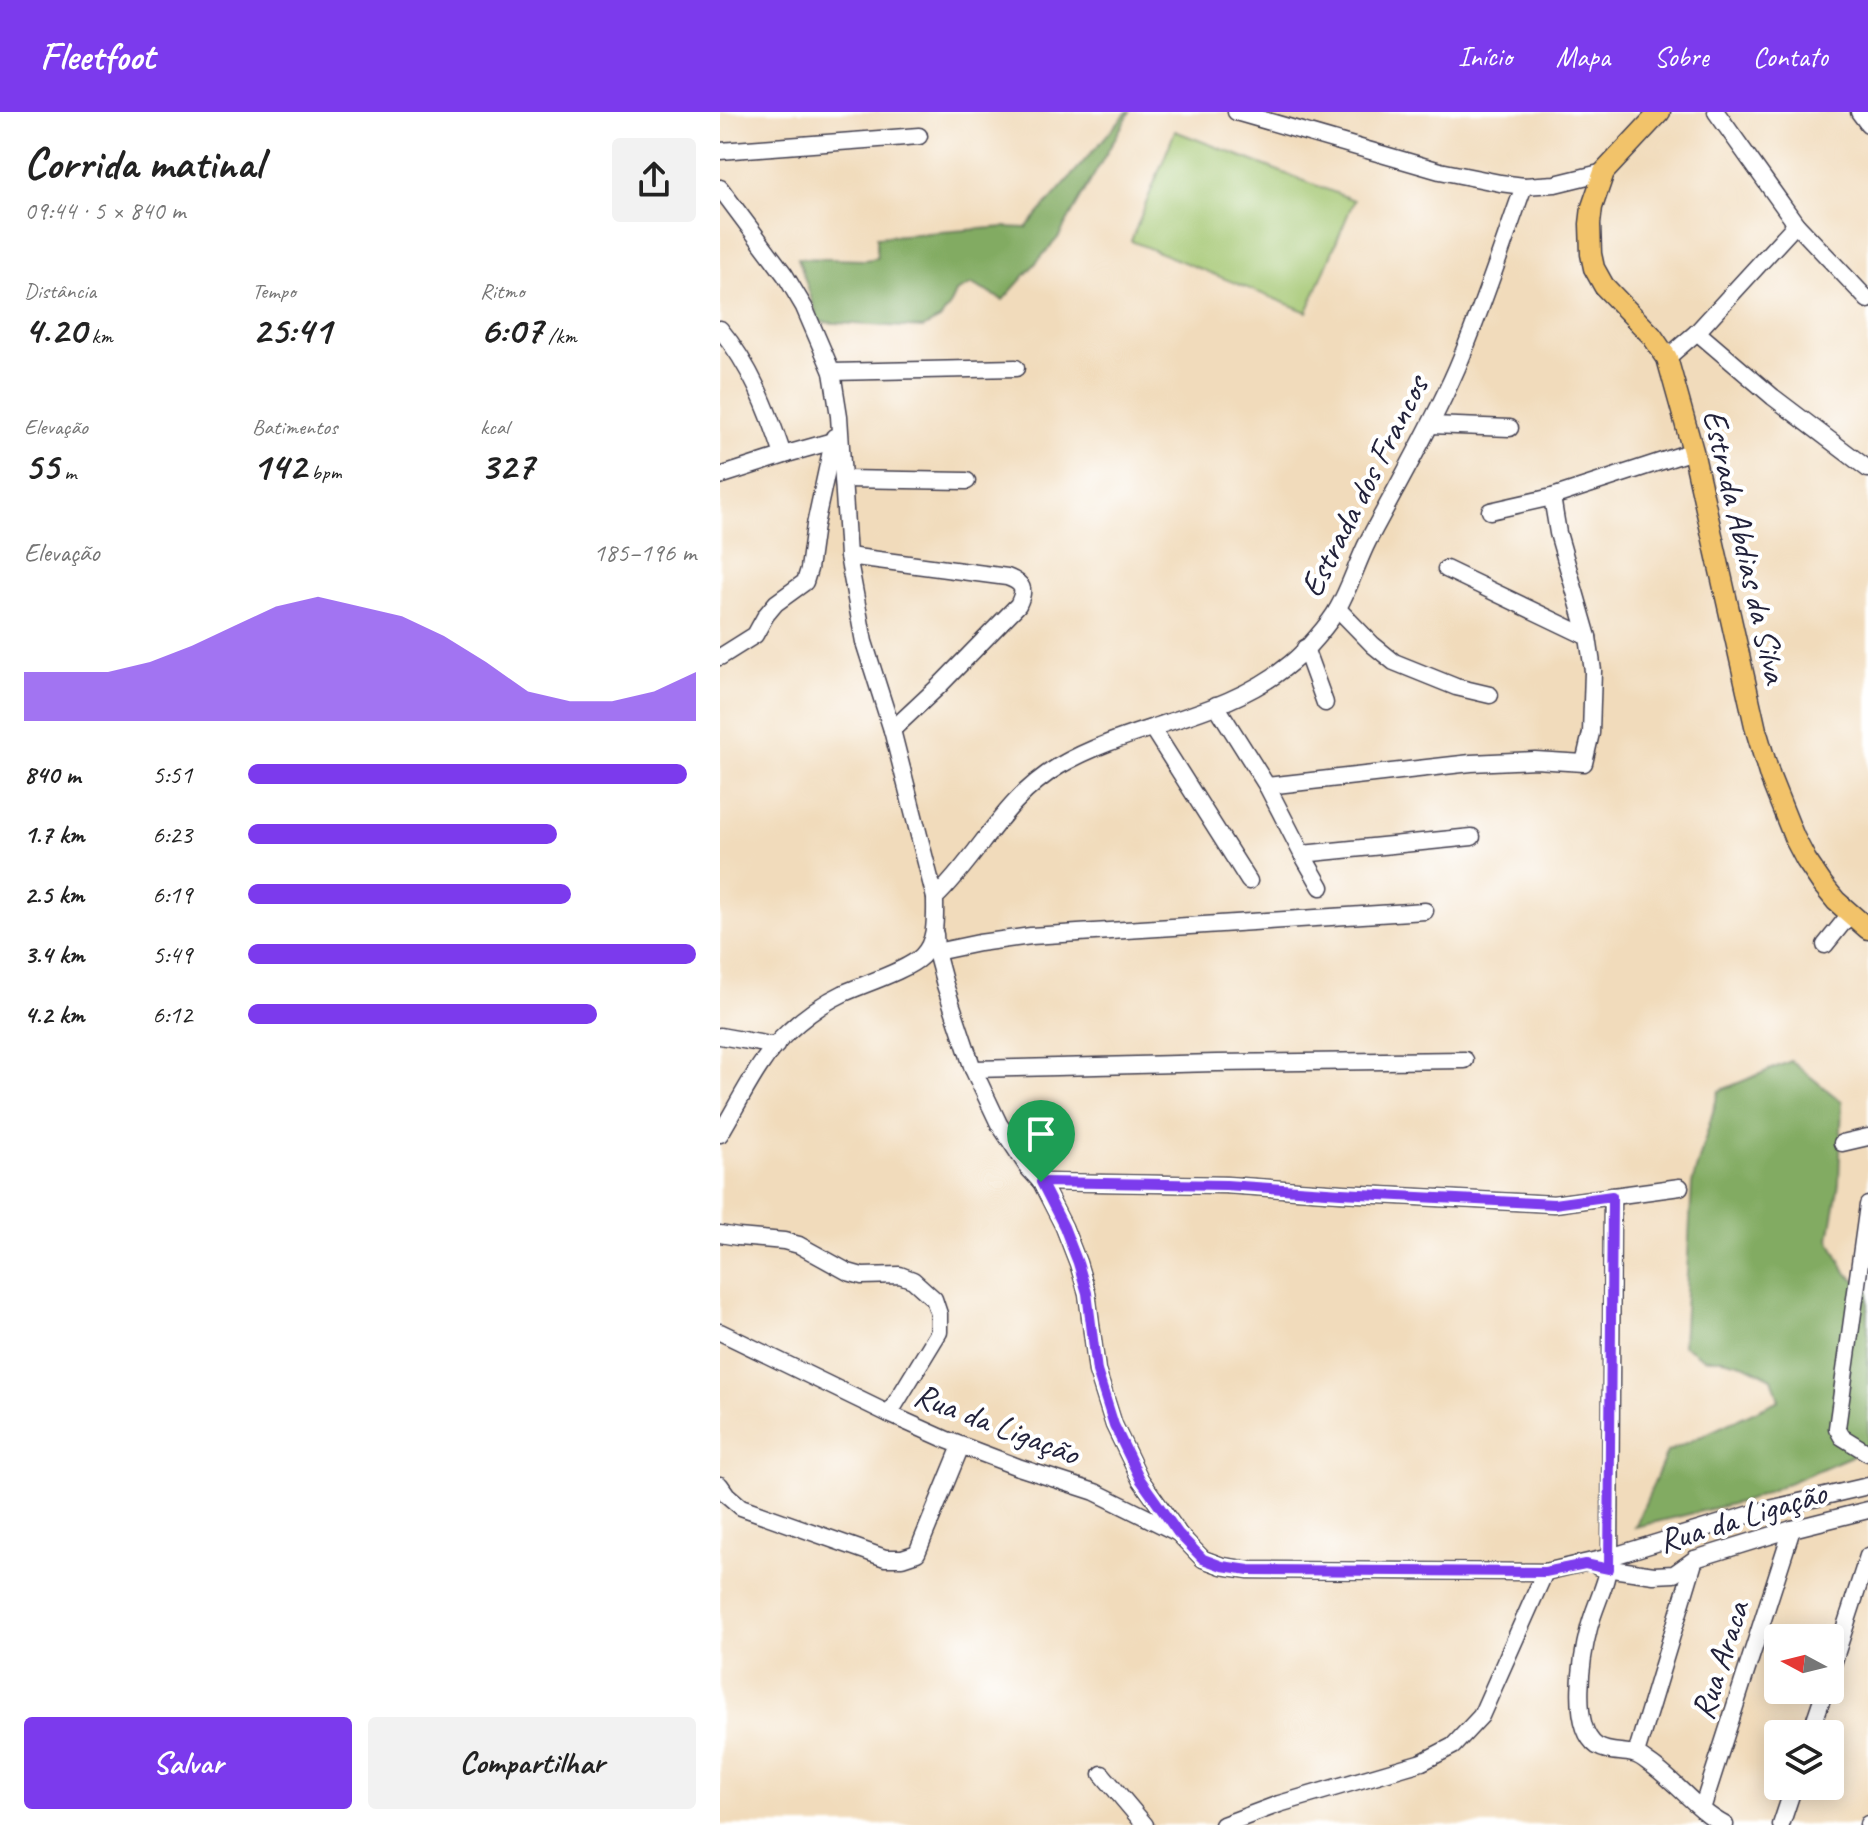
<!DOCTYPE html>
<html lang="pt">
<head>
<meta charset="utf-8">
<style>
  :root { --surface:#fff; --page:#f2f2f2; --text:#222; --muted:#767676; --accent:#7c3aed }
  body { margin:0; font-family:Caveat,sans-serif; background:var(--page); color:var(--text); height:100vh; display:flex; flex-direction:column; font-size:30px; white-space:nowrap }
  * { box-sizing:border-box; margin:0 }
  p { font-size:26px; color:var(--muted) }
  .icon { flex:none; width:44px; height:44px; fill:none; stroke:currentColor; stroke-width:2; stroke-linecap:round; stroke-linejoin:round }
  .map { position:relative; flex:1; overflow:hidden }
  .side { display:flex; flex-direction:column; background:var(--surface); width:720px }
  .side>* { flex:none }
  .needle { width:52px; rotate:277deg }
  .buttons { position:absolute; left:1044px; top:1512px; display:grid; gap:16px }
  .buttons a { display:grid; place-items:center; width:80px; height:80px; border-radius:8px; background:var(--surface); box-shadow:0 4px 20px #0003; font-size:40px }
  .pin { position:absolute; display:grid; place-items:center; width:68px; height:68px; color:#fff; margin:-82px -34px; border-radius:50% 50% 50% 0; rotate:-45deg; box-shadow:0 0 8px #0007 }
  .pin .icon { rotate:45deg }
  .round { display:grid; place-items:center; flex:none; width:84px; height:84px; border-radius:8px; background:var(--page) }
  .head { display:flex; align-items:center; justify-content:space-between; height:136px; padding:0 24px }
  h1 { font-size:44px; font-weight:700; line-height:60px }
  .stats { display:grid; grid-template-columns:repeat(3,1fr); gap:12px; height:136px; padding:8px 24px }
  .stats div { display:grid; align-content:center }
  .stats b { font-size:40px; font-weight:700 }
  .stats small { font-size:22px; font-weight:400 }
  .stats p { font-size:22px }
  .chart { height:224px; padding:16px 24px }
  .chart p { display:flex; justify-content:space-between }
  .chart svg { width:100%; height:144px; margin-top:8px; fill:var(--accent); opacity:.7 }
  .primary-button { display:flex; gap:16px; margin-top:auto; padding:16px 24px }
  .primary-button a { flex:1; height:92px; border-radius:8px; background:var(--accent); color:#fff; font-size:32px; font-weight:700; line-height:92px; text-align:center }
  .primary-button a+a { background:var(--page); color:var(--text) }
  ul { padding:0 24px; list-style:none; font-size:26px }
  li { display:grid; grid-template-columns:128px 96px 1fr; align-items:center; height:60px }
  li i { height:20px; border-radius:10px; background:var(--accent) }
  header { display:flex; align-items:center; gap:48px; box-sizing:border-box; height:112px; padding:0 40px; background:var(--accent); color:#fff }
  header strong { font-size:38px }
  nav { display:flex; gap:44px; margin-inline-start:auto; font-size:28px }
  main { display:flex; flex:1; min-height:0 }
  .map>svg:first-child { display:block }
</style>
</head>
<body>
<header>
<strong>Fleetfoot</strong>
<nav><a>Início</a><a>Mapa</a><a>Sobre</a><a>Contato</a></nav>
</header>
<main>
<section class="side">
<div class="head"><div><h1>Corrida matinal</h1><p>09:44 · 5 × 840 m</p></div><a class="round"><svg class="icon" aria-label="share" viewBox="0 0 24 24"><path d="M12 15V3M7 8l5-5 5 5M5 13v7h14v-7"/></svg></a></div>
<div class="stats">
<div><p>Distância</p><b>4.20<small> km</small></b></div>
<div><p>Tempo</p><b>25:41</b></div>
<div><p>Ritmo</p><b>6:07<small> /km</small></b></div>
</div>
<div class="stats">
<div><p>Elevação</p><b>55<small> m</small></b></div>
<div><p>Batimentos</p><b>142<small> bpm</small></b></div>
<div><p>kcal</p><b>327</b></div>
</div>
<div class="chart"><p><span>Elevação</span>185–196 m</p>
<svg viewBox="0 0 160 44" preserveAspectRatio="none"><path d="M0 44V29L10 29L20 29L30 26L40 21L50 15L60 9L70 6L80 9L90 12L100 18L110 26L120 35L130 38L140 38L150 35L160 29V44z"/></svg>
</div>
<ul>
<li><b>840 m</b>5:51<i style="width:98%"></i></li>
<li><b>1.7 km</b>6:23<i style="width:69%"></i></li>
<li><b>2.5 km</b>6:19<i style="width:72%"></i></li>
<li><b>3.4 km</b>5:49<i style="width:100%"></i></li>
<li><b>4.2 km</b>6:12<i style="width:78%"></i></li>
</ul>
<div class="primary-button"><a>Salvar</a><a>Compartilhar</a></div>
</section>
<div class="map">
<svg width="1148" height="1713" viewBox="0 0 1148 1713">
  <rect width="100%" height="100%" fill="#fff"/>
  <filter id="ink" filterUnits="userSpaceOnUse"><feTurbulence type="fractalNoise" baseFrequency=".0125" numOctaves="2"/><feDisplacementMap in="SourceGraphic" scale="16" xChannelSelector="R" yChannelSelector="G"/><feConvolveMatrix kernelMatrix="1 2 1 2 8 2 1 2 1" color-interpolation-filters="sRGB"/></filter>
  <filter id="wash" filterUnits="userSpaceOnUse"><feTurbulence type="fractalNoise" baseFrequency=".006" numOctaves="4" result="noise"/><feDisplacementMap in="SourceGraphic" scale="32" xChannelSelector="R" yChannelSelector="G"/><feGaussianBlur stdDeviation="1.8" result="paint"/><feColorMatrix in="noise" values="0 0 0 0 0 0 0 0 0 0 0 0 0 0 0 0 0 1.4 0 .05"/><feComposite in="paint" operator="in"/></filter>
  <g filter="url(#wash)">
    <rect width="100%" height="100%" fill="#f1dbbb"/>
    <polygon fill="#a3c66f" stroke="#627455" stroke-width="2" points="455,19 634,88 587,200 411,129"/>
    <g fill="#82ab62" stroke="#52664e" stroke-width="2">
      <polygon points="407,0 410,0 338,126 283,188 252,172 236,180 231,192 220,207 203,216 99,210 78,146 145,148 157,146 157,125 285,115 306,116"/>
      <polygon points="1071,949 1122,990 1119,1071 1109,1127 1126,1160 1148,1178 1148,1337 1028,1388 915,1415 947,1340 1059,1288 1052,1266 1026,1253 1003,1247 985,1247 963,1233 972,1072 999,979"/>
    </g>
  </g>
  <g filter="url(#ink)">
    <g fill="none" stroke-linecap="round" stroke-linejoin="round">
      <defs>
        <g id="minor">
          <polyline points="516,0 720,59 780,71 804,74 835,72 884,60"/>
          <polyline points="996,0 1076,112 1148,188"/>
          <polyline points="1139,0 1148,12"/>
          <polyline points="0,39 199,24"/>
          <polyline points="0,76 65,163 84,195 112,260 119,304 128,444 144,530 172,618 215,786"/>
          <path d="M0,217c31,37 48,81 63,126l50,-14"/>
          <polyline points="977,220 1053,285 1148,357"/>
          <polyline points="947,246 977,220 1076,112"/>
          <polyline points="112,260 296,256"/>
          <polyline points="711,313 790,316"/>
          <polyline points="0,364 68,342"/>
          <polyline points="123,367 247,369"/>
          <polyline points="770,399 832,385 973,339"/>
          <path d="M128,444l159,21c16,6 19,12 11,28l-79,81 -47,44"/>
          <polyline points="726,457 868,525"/>
          <polyline points="618,497 653,533 674,550 736,575 770,583"/>
          <polyline points="585,536 605,591"/>
          <polyline points="0,545 35,523 46,503 56,491 85,470 89,457 95,413 114,325"/>
          <polyline points="496,593 547,674 582,742 601,775"/>
          <polyline points="432,616 529,769"/>
          <polyline points="547,674 751,651 815,648 864,651 871,621 873,559 868,525 838,421 832,385"/>
          <polyline points="582,742 752,725"/>
          <polyline points="215,822 216,840 225,873 253,957 279,1012 309,1057 321,1070 344,1115 358,1151 367,1181 377,1259 394,1313 420,1367 457,1419"/>
          <polyline points="1105,833 1130,802"/>
          <polyline points="216,840 259,831 311,824 705,799"/>
          <polyline points="0,924 56,934"/>
          <polyline points="253,957 496,951 745,948"/>
          <path d="M0,1022c20,-33 40,-77 68,-102 16,-15 37,-30 56,-39 20,-9 64,-23 78,-37 15,-15 13,-38 13,-58 46,-44 67,-98 124,-132 73,-43 166,-47 232,-103 14,-11 39,-40 47,-55 12,-21 19,-45 30,-67 30,-57 63,-113 89,-173 25,-59 45,-121 67,-182"/>
          <polyline points="1122,1031 1148,1025"/>
          <polyline points="321,1070 506,1073 621,1081 834,1092 960,1075"/>
          <path d="M892,1084l-2,361c-2,26 -15,47 -21,71 -7,27 -19,99 8,118 11,7 24,5 36,8 6,1 11,5 16,9 27,18 47,47 76,62"/>
          <polyline points="1148,1093 1117,1316 1122,1325 1148,1341"/>
          <polyline points="0,1122 18,1125 64,1129 79,1133 128,1160 142,1164 180,1163 193,1168 214,1187 219,1202 219,1220 169,1302"/>
          <polyline points="0,1220 169,1302 227,1328 298,1355 375,1380 458,1421 483,1447 502,1454 529,1458 825,1460 890,1445 1041,1399 1148,1374"/>
          <polyline points="0,1373 7,1383 21,1395 165,1446 182,1446 197,1441 241,1334"/>
          <polyline points="878,1455 934,1463 954,1462 975,1447 1072,1417 1148,1398"/>
          <polyline points="1110,1561 1148,1444"/>
          <polyline points="1090,1622 1105,1578"/>
          <polyline points="916,1642 975,1447"/>
          <polyline points="382,1662 425,1713"/>
          <polyline points="982,1697 1072,1417"/>
          <polyline points="503,1713 559,1692 702,1650 733,1634 761,1604 825,1460"/>
          <polyline points="1061,1713 1074,1674"/>
          <polyline points="1148,1713 1148,1712"/>
        </g>
        <polyline id="major" points="940,0 884,60 872,95 870,112 871,142 874,156 884,174 932,224 947,246 973,339 1036,618 1050,665 1074,725 1086,748 1103,773 1116,789 1148,817"/>
      </defs>
      <use href="#minor" stroke="#413e4e" stroke-width="19"/>
      <use href="#major" stroke="#413e4e" stroke-width="23"/>
      <use href="#minor" stroke="#fff" stroke-width="16"/>
      <use href="#major" stroke="#f2c36a" stroke-width="20"/>
    </g>
  </g>
  <g fill="none" stroke-linecap="round" stroke-linejoin="round" filter="url(#ink)">
    <defs>
      <polygon id="route" points="321,1070 506,1073 621,1081 834,1092 892,1084 889,1457 865,1452 825,1460 529,1458 502,1454 483,1447 458,1421 420,1367 394,1313 377,1259 367,1181 358,1151 344,1115"/>
    </defs>
    <use href="#route" stroke="#fff" stroke-width="16"/>
    <use href="#route" stroke="#7c3aed" stroke-width="10"/>
  </g>
  <g text-anchor="middle" stroke-width="8" stroke-linejoin="round" paint-order="stroke">
    <g font-size="34" fill="#22223b" stroke="#fff">
      <text transform="translate(643 374) rotate(-63)" y="12">Estrada dos Francos</text>
      <text transform="translate(1026 434) rotate(77)" y="12">Estrada Abdias da Silva</text>
      <text transform="translate(277 1311) rotate(21)" y="12">Rua da Ligação</text>
      <text transform="translate(1022 1404) rotate(-17)" y="12">Rua da Ligação</text>
      <text transform="translate(999 1548) rotate(-72)" y="12">Rua Araca</text>
    </g>
  </g>
</svg>
<div class="buttons">
<a><svg class="needle" viewBox="-14 -14 28 28"><path d="M0-13l5 13h-10z" fill="#e53935"/><path d="M0 13l5-13h-10z" fill="#767676"/></svg></a>
<a><svg class="icon" aria-label="layers" viewBox="0 0 24 24"><path d="M12 4l9 5-9 5-9-5zM3 14l9 5 9-5"/></svg></a>
</div>
<div class="pin" style="left:321px;top:1070px;background:#1e9e55"><svg class="icon" aria-label="arrive" viewBox="0 0 24 24"><path d="M6 21V4h12l-3 4 3 4H6"/></svg></div>
</div>
</main>
</body>
</html>
